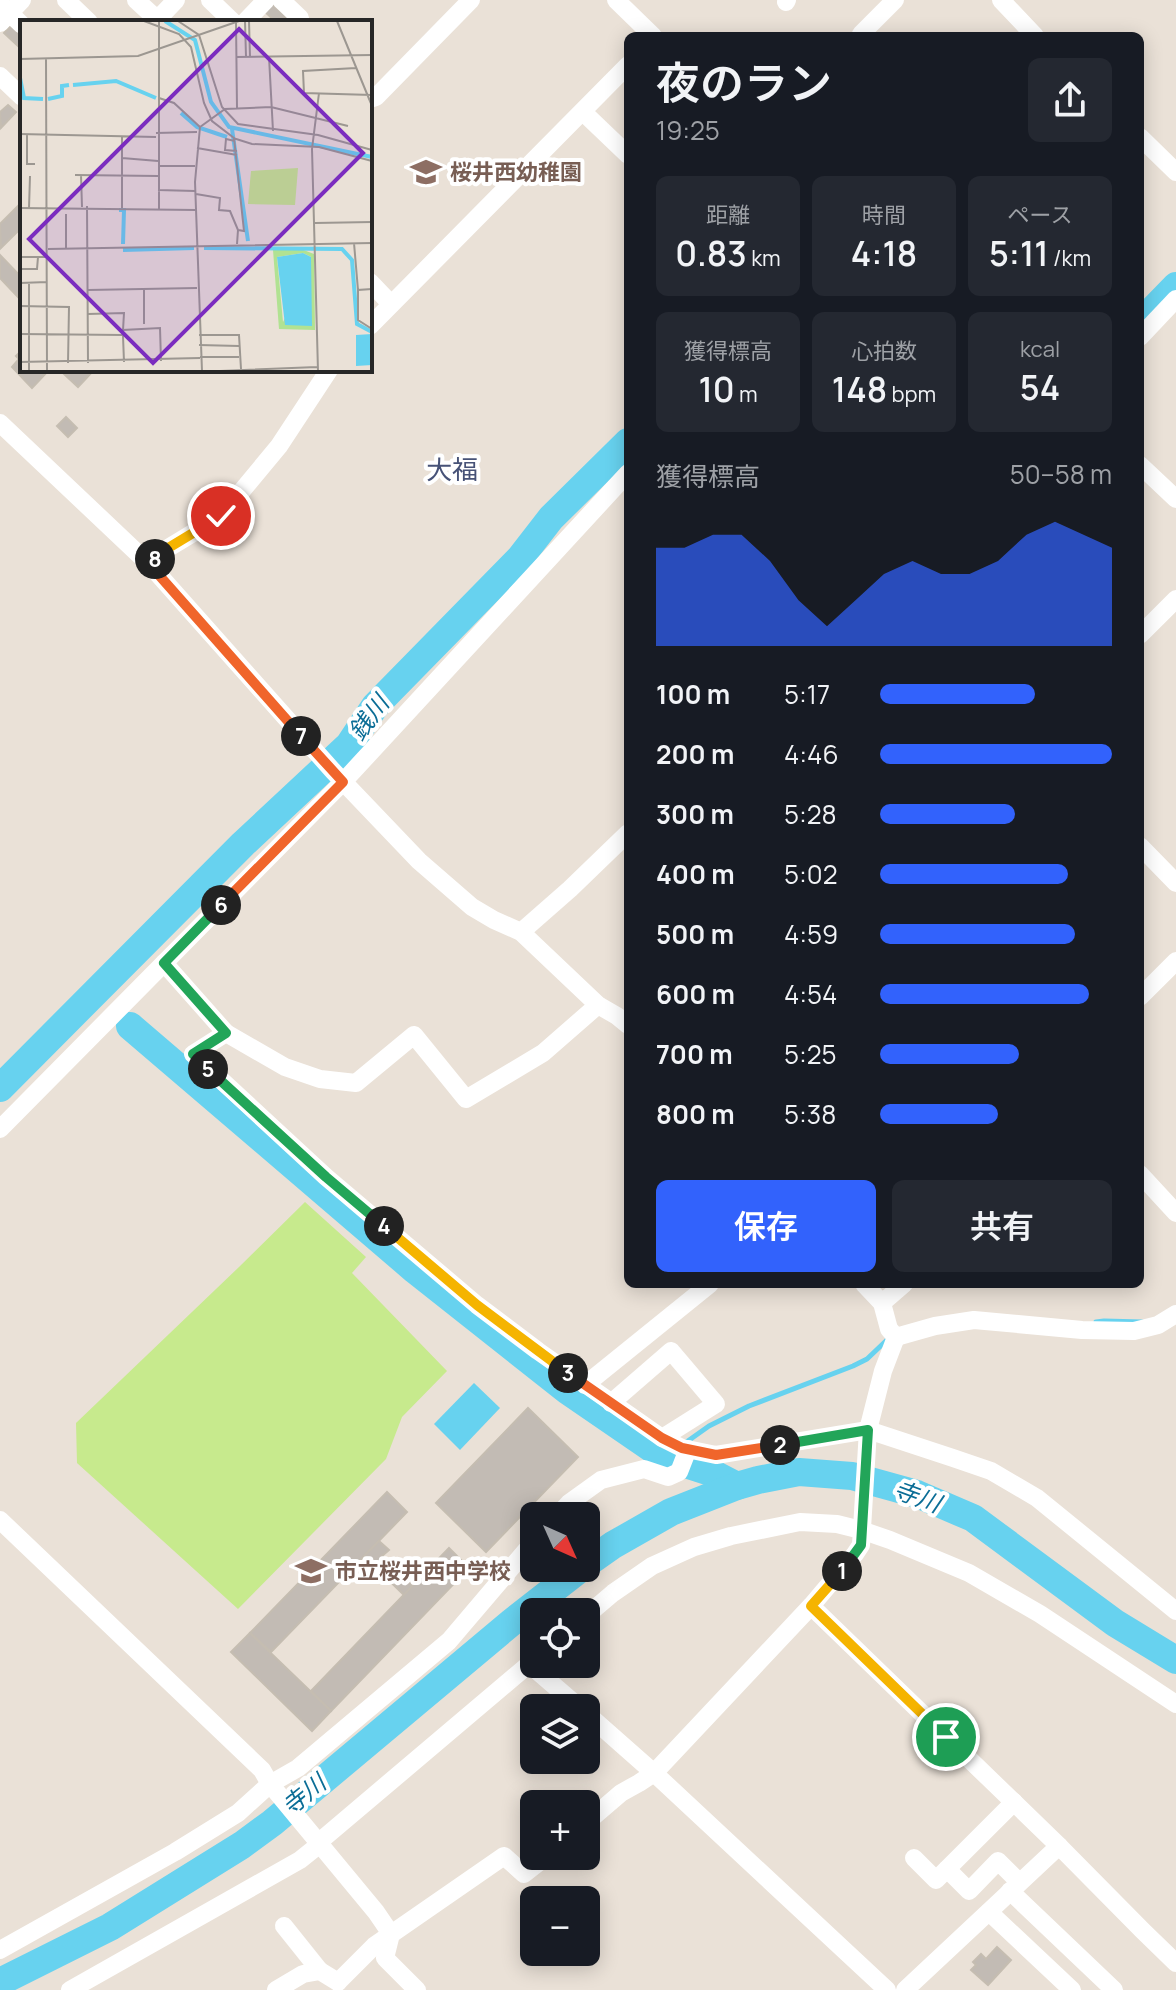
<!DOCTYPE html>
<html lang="ja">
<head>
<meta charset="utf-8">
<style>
  :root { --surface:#171b24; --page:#242831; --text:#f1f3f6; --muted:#9ea1a6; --accent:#3262fc }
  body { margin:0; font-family:Manrope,"Noto Sans JP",sans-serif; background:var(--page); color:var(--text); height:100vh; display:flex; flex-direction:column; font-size:30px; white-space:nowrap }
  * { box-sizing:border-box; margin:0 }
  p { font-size:26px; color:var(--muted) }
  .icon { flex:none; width:44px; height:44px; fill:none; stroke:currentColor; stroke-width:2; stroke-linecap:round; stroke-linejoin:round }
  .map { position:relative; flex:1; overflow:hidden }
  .drawer { position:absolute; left:624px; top:32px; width:520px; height:1256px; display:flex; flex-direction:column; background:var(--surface); border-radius:12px; box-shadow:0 4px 20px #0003 }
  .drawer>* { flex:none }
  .needle { width:52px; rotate:135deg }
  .fabs { position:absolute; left:520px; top:1502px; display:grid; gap:16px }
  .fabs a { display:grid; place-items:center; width:80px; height:80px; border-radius:12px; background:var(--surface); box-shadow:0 4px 20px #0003; font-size:40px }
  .pin { position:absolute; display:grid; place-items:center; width:68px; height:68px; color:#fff; margin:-34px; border:4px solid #fff; border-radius:50%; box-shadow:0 2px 8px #0007 }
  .km { position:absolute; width:40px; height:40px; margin:-20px; border-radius:50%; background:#222; color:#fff; font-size:22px; line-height:40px; text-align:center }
  .round { display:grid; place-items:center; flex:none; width:84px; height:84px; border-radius:12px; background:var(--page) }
  .summary { display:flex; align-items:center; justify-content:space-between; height:136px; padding:0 32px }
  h1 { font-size:44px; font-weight:600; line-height:60px }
  .figures { display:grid; grid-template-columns:repeat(3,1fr); gap:12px; height:136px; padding:8px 32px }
  .figures div { display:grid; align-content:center; border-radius:12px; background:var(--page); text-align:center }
  .figures b { font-size:34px; font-weight:600 }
  .figures small { font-size:22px; font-weight:400 }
  .figures p { font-size:22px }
  .chart { height:224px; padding:16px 32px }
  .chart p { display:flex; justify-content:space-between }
  .chart svg { width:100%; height:144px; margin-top:8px; fill:var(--accent); opacity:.7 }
  .cta { display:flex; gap:16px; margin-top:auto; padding:16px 32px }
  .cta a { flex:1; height:92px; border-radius:12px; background:var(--accent); color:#fff; font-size:32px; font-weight:600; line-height:92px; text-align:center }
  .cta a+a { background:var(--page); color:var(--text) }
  ul { padding:0 32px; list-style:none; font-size:26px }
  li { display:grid; grid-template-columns:128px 96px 1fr; align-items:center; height:60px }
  li i { height:20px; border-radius:10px; background:var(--accent) }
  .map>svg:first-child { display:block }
</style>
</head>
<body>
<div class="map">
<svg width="1176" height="1990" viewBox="0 0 1176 1990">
  <rect width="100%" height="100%" fill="#eae1d7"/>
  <polygon fill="#c7ea8d" points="305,1202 366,1257 352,1273 447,1371 402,1417 386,1459 238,1609 77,1463 76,1423 239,1267"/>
  <polygon fill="#67d2ef" points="474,1383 500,1408 460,1450 434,1424"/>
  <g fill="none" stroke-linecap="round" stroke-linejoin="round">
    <g stroke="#67d2ef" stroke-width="5">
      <polyline points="1096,1322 1104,1321 1142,1322"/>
      <polyline points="685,1443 709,1426 749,1406 853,1366 867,1359 888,1339"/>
    </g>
    <g stroke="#67d2ef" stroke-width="28">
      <polyline points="1140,323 1176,286"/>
      <polyline points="130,1026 415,1270 568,1391 654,1450 673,1460 710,1472 737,1486"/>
      <polyline points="0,1088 243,844 349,745 375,706 520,558 551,518 628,442"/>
      <polyline points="586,1564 613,1545 671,1512 737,1486 758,1480 799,1472 852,1476 917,1494 973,1518 1115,1623 1176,1660"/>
      <polyline points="0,1982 110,1927 242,1845 272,1823 512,1622 581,1568"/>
    </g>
  </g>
  <g fill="#c2bbb4" stroke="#c5bdb1" stroke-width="2">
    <polygon points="271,3 286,17 282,22 276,22 264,11"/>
    <polygon points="11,26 22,36 22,41 18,46 4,33"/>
    <polygon points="8,105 16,112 1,128 0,112"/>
    <polygon points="18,206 22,210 20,216 22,218 22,227 1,248 0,224"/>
    <polygon points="0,255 22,278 22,293 18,297 0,278"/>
    <polygon points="22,350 22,370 49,370 32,388 12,367 19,359 16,356"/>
    <polygon points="68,370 94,370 78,387 64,374"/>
    <polygon points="66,417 77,428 68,437 57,426"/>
    <polygon points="528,1408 578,1457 486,1552 436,1503"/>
    <polygon points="387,1492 407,1512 271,1652 250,1633"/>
    <polygon points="379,1541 389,1550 382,1556 413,1586 404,1595 364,1556"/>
    <polygon points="449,1548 469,1568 331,1711 311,1691"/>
    <polygon points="250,1633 331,1711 312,1731 231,1652"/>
    <polygon points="997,1947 1011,1960 988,1985 971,1970 976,1965 973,1962 981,1954 986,1959"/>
  </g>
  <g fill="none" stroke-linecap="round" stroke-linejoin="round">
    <g stroke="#fff" stroke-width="18">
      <polyline points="66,0 89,22"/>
      <polyline points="136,0 160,22"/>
      <polyline points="210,0 233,22"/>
      <polyline points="281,0 300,18 296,22"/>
      <polyline points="616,0 653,36"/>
      <polyline points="1001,0 1035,36"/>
      <polyline points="786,2 787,0"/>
      <polyline points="0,4 22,25"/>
      <polyline points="157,20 176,0"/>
      <polyline points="245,22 266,0"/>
      <polyline points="0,23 22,0"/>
      <polyline points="861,34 895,0"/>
      <polyline points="0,76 22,97"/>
      <polyline points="370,99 376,97 471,0"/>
      <polyline points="583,112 628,155"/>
      <polyline points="1140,137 1176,172"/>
      <polyline points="370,282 391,304"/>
      <polyline points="370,326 628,65"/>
      <polyline points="1140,337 1176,299"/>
      <polyline points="0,423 150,565 333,771 419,861 472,907 494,920 521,932 598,1005 617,1016 628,1025"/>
      <polyline points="1140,465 1176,499"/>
      <polyline points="150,565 160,553 221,516 279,446 329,370"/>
      <polyline points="1140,635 1176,599"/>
      <polyline points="1140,846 1176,883"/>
      <polyline points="521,932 570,889 628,833"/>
      <polyline points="164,963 226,1033 193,1054 326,1177 477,1305 538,1351 662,1438 682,1448 716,1455 868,1430 953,1458 991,1471 1037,1498 1176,1611"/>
      <polyline points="1140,997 1176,961"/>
      <polyline points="226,1033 285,1067 320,1079 356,1083 414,1035 466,1099 543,1053 598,1005"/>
      <polyline points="0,1129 343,782 628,473"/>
      <polyline points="1140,1174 1176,1213"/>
      <polyline points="864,1284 882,1303 889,1329 896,1337"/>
      <polyline points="882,1303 904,1284"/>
      <polyline points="896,1337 935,1326 974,1320 1082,1330 1134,1331 1158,1325 1176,1314"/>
      <polyline points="585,1385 710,1284"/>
      <polyline points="611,1403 671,1351 716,1404 662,1438"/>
      <polyline points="557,1516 569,1503 601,1480 644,1469 668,1477 679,1472 688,1449"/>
      <polyline points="0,1520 262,1770 270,1784 376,1912 391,1934 385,1958 417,1990"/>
      <polyline points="811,1606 1059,1846 1143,1931 1176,1963"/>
      <polyline points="586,1616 613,1593 652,1566 694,1547 731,1536 800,1522 837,1524 861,1530 890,1540 969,1573 1040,1614 1176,1704"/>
      <polyline points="529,1664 580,1708"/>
      <polyline points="586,1713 654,1773 887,1990"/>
      <polyline points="586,1823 621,1793 639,1783 654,1773 811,1606 855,1554 861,1545 868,1430 883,1371 896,1337"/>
      <polyline points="914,1858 936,1880 1014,1802"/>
      <polyline points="947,1869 969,1891 998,1861 1019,1882"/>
      <polyline points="1010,1891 1114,1990"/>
      <polyline points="989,1912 1072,1990"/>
      <polyline points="284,1926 320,1971"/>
      <polyline points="0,1950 175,1852 238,1813 270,1784 298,1768 449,1641 534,1541"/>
      <polyline points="338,1982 374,1946 504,1856 524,1874 547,1856"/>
      <polyline points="70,1990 300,1860 315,1848 319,1842 534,1660"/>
      <polyline points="276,1990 303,1974 320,1971 338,1982"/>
      <polyline points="905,1990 1059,1846"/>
    </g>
  </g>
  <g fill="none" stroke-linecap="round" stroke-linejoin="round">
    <defs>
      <polyline id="split-1" points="842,1571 811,1606 946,1737"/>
      <polyline id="split-2" points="780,1445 868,1430 861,1545 842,1571"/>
      <polyline id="split-3" points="568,1373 662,1438 682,1448 716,1455 780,1445"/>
      <polyline id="split-4" points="384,1226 477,1305 568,1373"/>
      <polyline id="split-5" points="208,1069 326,1177 384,1226"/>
      <polyline id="split-6" points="208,1069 193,1054 226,1033 164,963 221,905"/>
      <polyline id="split-7" points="221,905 343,782 301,736"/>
      <polyline id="split-8" points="155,559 150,565 301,736"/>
      <polyline id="split-9" points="155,559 160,553 221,516"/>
    </defs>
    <use href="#split-1" stroke="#fff" stroke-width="16"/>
    <use href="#split-2" stroke="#fff" stroke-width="16"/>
    <use href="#split-3" stroke="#fff" stroke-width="16"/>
    <use href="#split-4" stroke="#fff" stroke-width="16"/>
    <use href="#split-5" stroke="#fff" stroke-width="16"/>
    <use href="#split-6" stroke="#fff" stroke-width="16"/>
    <use href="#split-7" stroke="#fff" stroke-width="16"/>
    <use href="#split-8" stroke="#fff" stroke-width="16"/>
    <use href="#split-9" stroke="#fff" stroke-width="16"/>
    <use href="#split-1" stroke="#f5b400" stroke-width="10"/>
    <use href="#split-2" stroke="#22a559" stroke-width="10"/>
    <use href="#split-3" stroke="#f0652b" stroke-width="10"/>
    <use href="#split-4" stroke="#f5b400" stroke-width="10"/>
    <use href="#split-5" stroke="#22a559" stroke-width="10"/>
    <use href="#split-6" stroke="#22a559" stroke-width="10"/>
    <use href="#split-7" stroke="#f0652b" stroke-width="10"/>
    <use href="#split-8" stroke="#f0652b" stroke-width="10"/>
    <use href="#split-9" stroke="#f5b400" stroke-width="10"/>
  </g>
  <defs>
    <symbol id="school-bare" viewBox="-9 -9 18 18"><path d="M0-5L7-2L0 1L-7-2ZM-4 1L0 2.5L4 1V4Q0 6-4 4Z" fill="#8d6e63" stroke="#fff" stroke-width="2.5" paint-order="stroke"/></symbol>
  </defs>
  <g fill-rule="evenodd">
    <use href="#school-bare" x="404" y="150" width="44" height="44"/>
    <use href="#school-bare" x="289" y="1549" width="44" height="44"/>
  </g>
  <g text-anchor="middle" stroke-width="8" stroke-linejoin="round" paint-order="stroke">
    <g font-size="22" font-weight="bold" fill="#785e54" stroke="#fff" text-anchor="start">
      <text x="450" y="180">桜井西幼稚園</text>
      <text x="335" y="1579">市立桜井西中学校</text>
    </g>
    <g font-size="24" font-style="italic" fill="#0b6d96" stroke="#fff">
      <text transform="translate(369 718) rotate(-53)" y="8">銭川</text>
      <text transform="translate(917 1497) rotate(20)" y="8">寺川</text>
      <text transform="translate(304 1795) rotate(-39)" y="8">寺川</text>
    </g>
    <g font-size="26" fill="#475277" stroke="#fff">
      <text x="452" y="479">大福</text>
    </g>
  </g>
  <g transform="translate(20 20)">
    <rect width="352" height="352" fill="#eae1d7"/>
    <path d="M281,229l13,5 1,76 -36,-1 -6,-79zM283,233l8,4v8l-28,57 -6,-65z" fill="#b1e292" fill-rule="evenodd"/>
    <path d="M278,148l-3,37 -47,-1 3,-33z" fill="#c7ea8d"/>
    <path d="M283,233l8,4 1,69 -27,-1 -8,-68zM352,314v31l-16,1v-31z" fill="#67d2ef"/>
    <path fill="none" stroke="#67d2ef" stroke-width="4" d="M145,1l30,19 16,62 18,25 143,30M0,58l4,20 19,1M53,65l43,-4 40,17M28,79l14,-3v-10l7,-1M161,93l16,14 30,10M212,109l16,112M99,190h5l-1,34M184,228l138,1 10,11 5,64 15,8M103,230l71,-2"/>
    <path fill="none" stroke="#9c9791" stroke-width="2" d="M124,1l35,13 12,13 13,56 8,18 22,17 10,93 -6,-1 -1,14M139,1v188M158,1l21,14 23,72 16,17 80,11 54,15M225,1l1,36M229,1l1,36M317,1l35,85M216,2l1,86M216,37l136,-2M249,37l4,74M26,38l1,313M0,39l118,-3 101,-35M336,48l-53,3 1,22 68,2M139,78l15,5 26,24M180,107l-5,55 7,189M180,107l25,-18 46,-2 77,19M136,113l41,-1M0,114l136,3M7,114v30h8M213,118l19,6 67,3 53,14M215,121l-9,-2 -1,11 12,1M177,128l40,7M102,138l36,3M138,146h37M55,155l83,1M61,155l1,32M138,170l37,1M176,174l24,4 -1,12 11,1 8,19M67,186l1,157M0,188l176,2M9,188l1,-32M102,188v-71M295,203l57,-1M334,223l4,47M28,229l324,-6M46,229v-35M0,237h27M0,249h17l1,-12M0,263l27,-1M352,269l-14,1v30l14,9M68,270l109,-2M0,286l49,1 -1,56M68,294l36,-1 -1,17M124,304v-34M0,314l103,1v-5l37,-2 1,33M179,315h40l2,34M103,316l1,26M179,325l40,1M180,337h39M0,342l180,-4M9,351v-89M200,351l97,-4M298,351l-6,-222 7,-56"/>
    <path fill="#7b2cbf" fill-opacity="0.15" stroke="#7b2cbf" stroke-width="4" d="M219,9l124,124 -210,210 -124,-124z"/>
    <rect width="352" height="352" fill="none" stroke="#272727" stroke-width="4"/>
  </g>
</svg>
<div class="fabs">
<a><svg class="needle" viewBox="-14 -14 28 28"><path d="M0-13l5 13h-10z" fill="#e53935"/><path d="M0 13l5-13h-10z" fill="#9ea1a6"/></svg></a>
<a><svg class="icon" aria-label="locate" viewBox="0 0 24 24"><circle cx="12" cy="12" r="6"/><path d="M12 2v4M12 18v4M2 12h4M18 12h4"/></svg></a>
<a><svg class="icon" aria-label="layers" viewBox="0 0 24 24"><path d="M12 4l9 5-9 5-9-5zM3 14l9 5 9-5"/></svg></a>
<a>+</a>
<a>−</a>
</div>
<div class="pin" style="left:946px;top:1737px;background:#1e9e55"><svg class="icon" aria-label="arrive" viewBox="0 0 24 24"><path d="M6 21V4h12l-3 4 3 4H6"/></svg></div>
<div class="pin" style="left:221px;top:516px;background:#d93025"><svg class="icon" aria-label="check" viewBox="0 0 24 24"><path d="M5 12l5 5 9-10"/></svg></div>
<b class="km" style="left:842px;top:1571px">1</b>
<b class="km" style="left:780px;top:1445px">2</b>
<b class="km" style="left:568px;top:1373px">3</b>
<b class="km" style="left:384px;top:1226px">4</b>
<b class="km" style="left:208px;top:1069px">5</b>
<b class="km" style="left:221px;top:905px">6</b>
<b class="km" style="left:301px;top:736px">7</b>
<b class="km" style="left:155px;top:559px">8</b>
<section class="drawer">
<div class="summary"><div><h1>夜のラン</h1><p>19:25</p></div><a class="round"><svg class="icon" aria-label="share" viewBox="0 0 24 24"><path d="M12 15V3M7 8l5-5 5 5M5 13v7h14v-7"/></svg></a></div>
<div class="figures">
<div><p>距離</p><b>0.83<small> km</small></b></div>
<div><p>時間</p><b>4:18</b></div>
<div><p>ペース</p><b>5:11<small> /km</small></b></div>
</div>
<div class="figures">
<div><p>獲得標高</p><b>10<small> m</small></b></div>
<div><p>心拍数</p><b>148<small> bpm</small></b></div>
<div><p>kcal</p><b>54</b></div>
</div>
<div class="chart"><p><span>獲得標高</span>50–58 m</p>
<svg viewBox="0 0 160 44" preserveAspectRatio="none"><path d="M0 44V14L10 14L20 10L30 10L40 18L50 30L60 38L70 30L80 22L90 18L100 22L110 22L120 18L130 10L140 6L150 10L160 14V44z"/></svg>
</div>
<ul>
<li><b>100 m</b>5:17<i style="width:67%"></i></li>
<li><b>200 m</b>4:46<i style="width:100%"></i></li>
<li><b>300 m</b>5:28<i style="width:58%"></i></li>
<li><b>400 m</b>5:02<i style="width:81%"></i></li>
<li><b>500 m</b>4:59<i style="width:84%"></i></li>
<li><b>600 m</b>4:54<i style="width:90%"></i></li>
<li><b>700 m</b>5:25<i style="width:60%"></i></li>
<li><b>800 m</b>5:38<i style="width:51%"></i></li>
</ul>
<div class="cta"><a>保存</a><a>共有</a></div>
</section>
</div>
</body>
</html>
